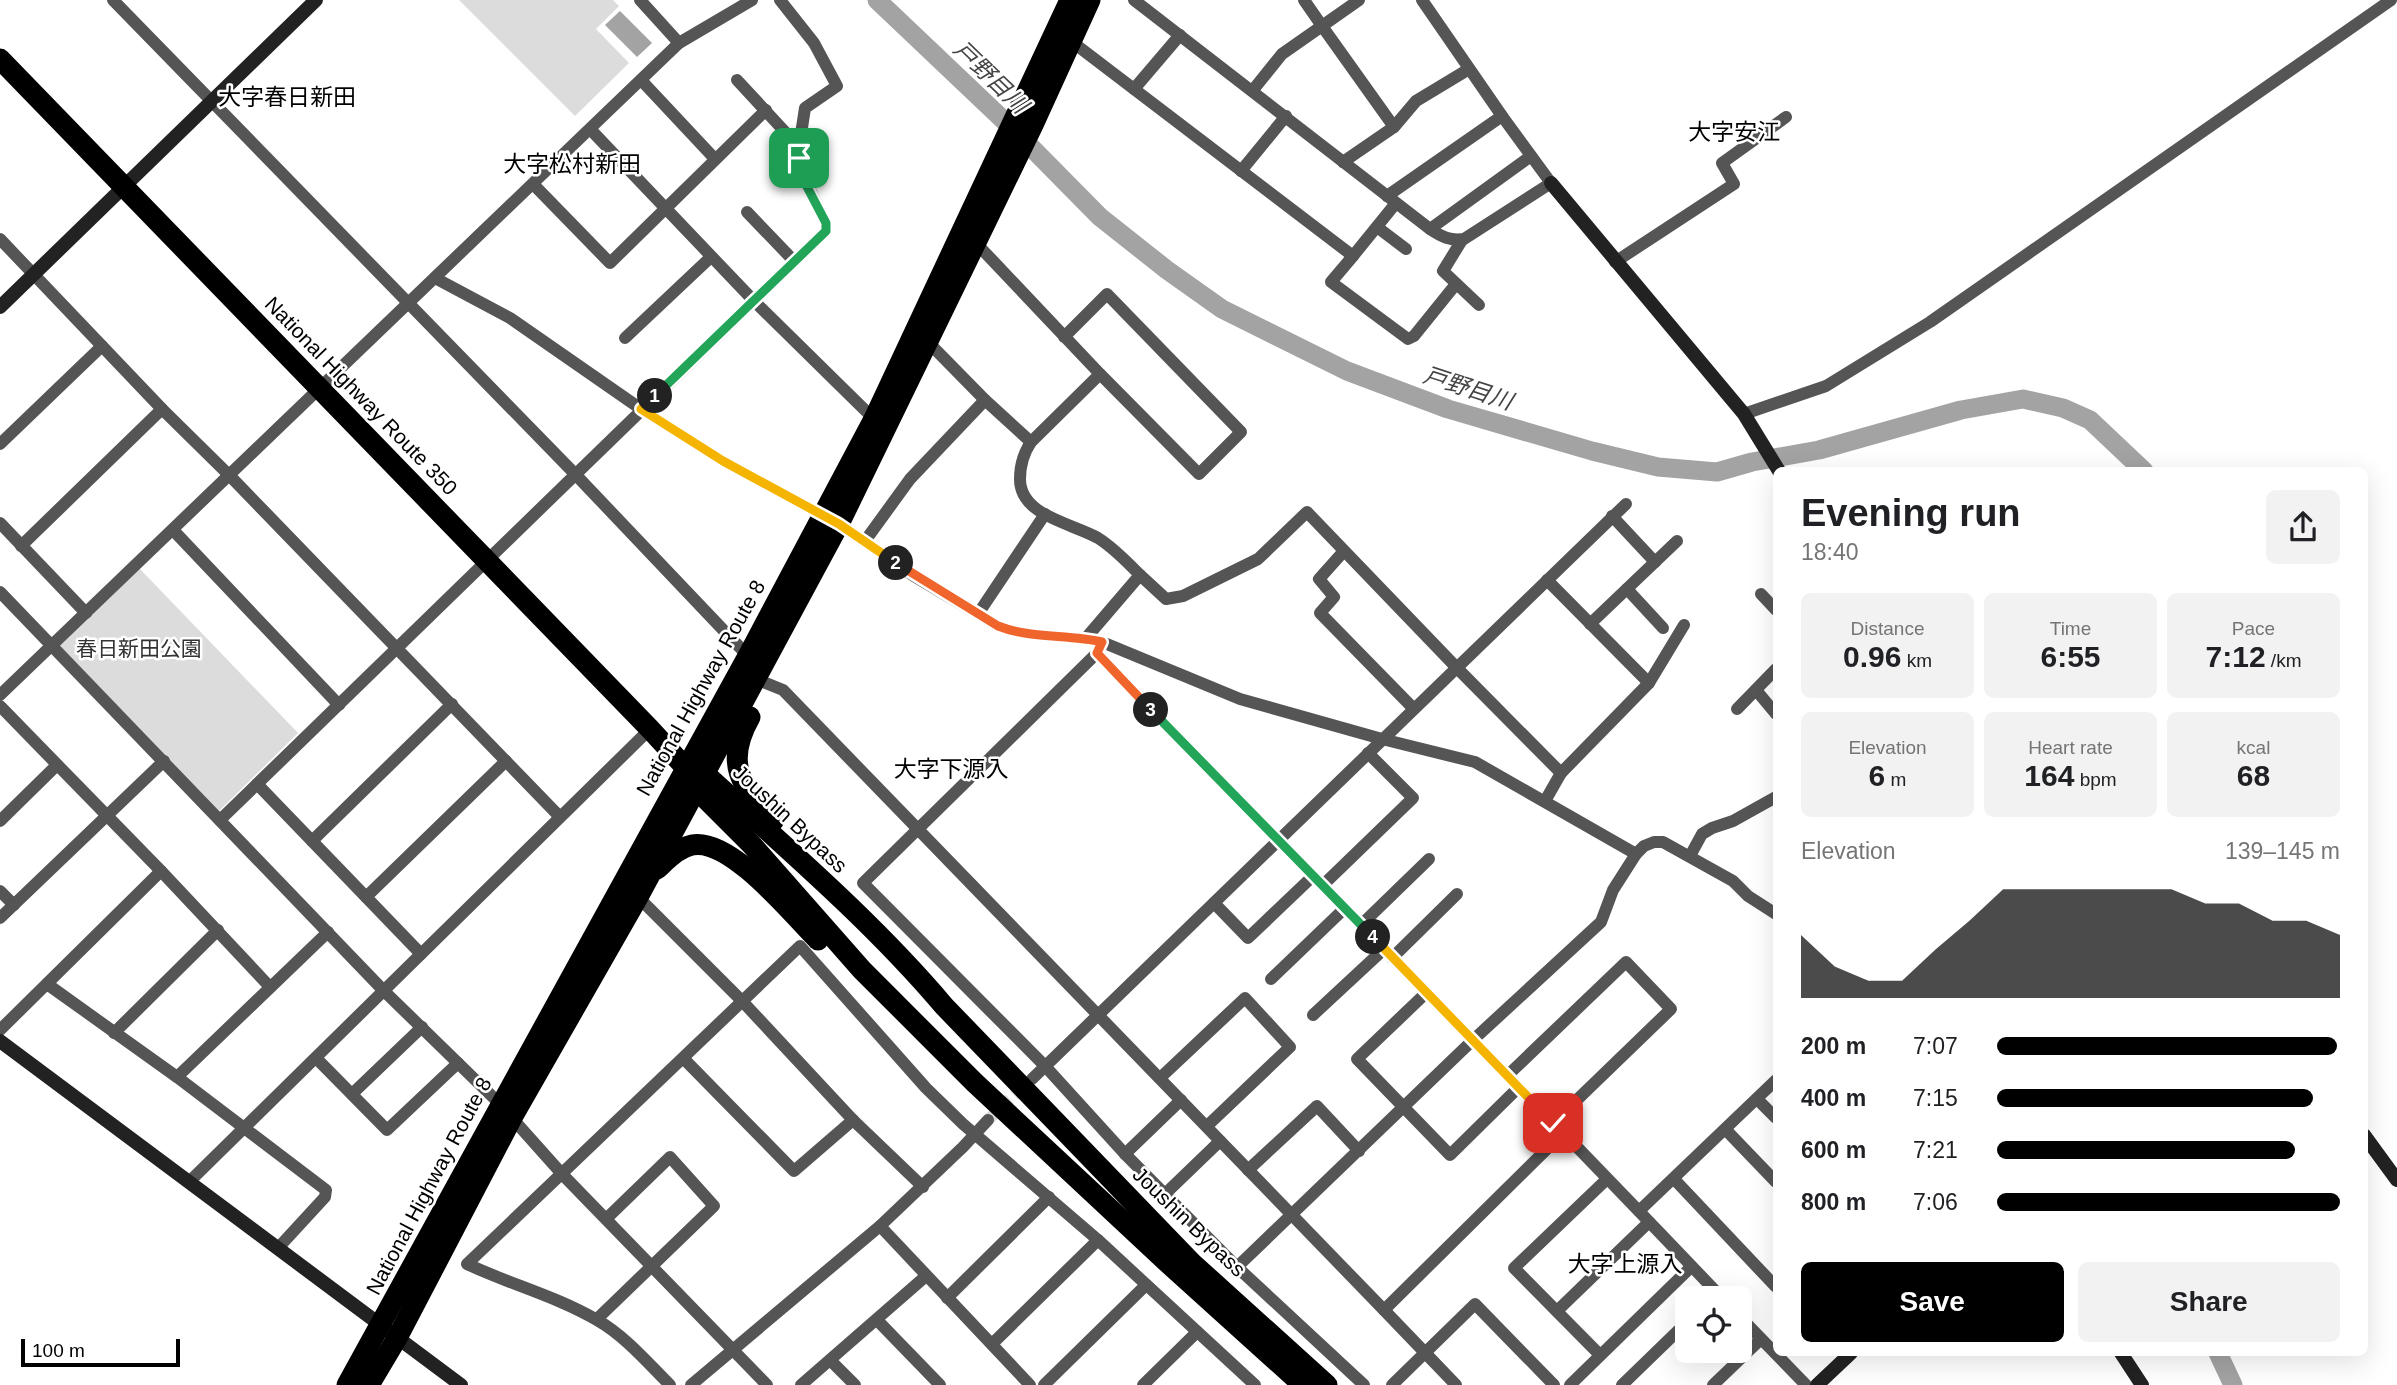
<!DOCTYPE html>
<html lang="en">
<head>
<meta charset="utf-8">
<style>
  :root { --surface:#fff; --page:#f2f2f2; --text:#202124; --muted:#757577; --accent:#000 }
  body { margin:0; font-family:Helvetica,"Noto Sans JP",sans-serif; background:var(--page); color:var(--text); height:100vh; display:flex; flex-direction:column; font-size:26px; white-space:nowrap }
  * { box-sizing:border-box; margin:0 }
  p { font-size:23px; color:var(--muted) }
  .icon { flex:none; width:38px; height:38px; fill:none; stroke:currentColor; stroke-width:2; stroke-linecap:round; stroke-linejoin:round }
  .map { position:relative; flex:1; overflow:hidden }
  .sheet { position:absolute; left:1773px; top:467px; width:595px; height:889px; display:flex; flex-direction:column; background:var(--surface); border-radius:10px; box-shadow:0 7px 28px #0002 }
  .sheet>* { flex:none }
  .tools { position:absolute; left:1675px; top:1286px; display:grid; gap:14px }
  .tools a { display:grid; place-items:center; width:77px; height:77px; border-radius:10px; background:var(--surface); box-shadow:0 7px 28px #0002; font-size:35px }
  .scale { position:absolute; left:21px; bottom:18px; width:159px; box-sizing:border-box; padding-left:7px; border:4px solid #000; border-top:0; font-size:19px; line-height:24px; white-space:nowrap; color:#000; -webkit-text-stroke:5px #fff; paint-order:stroke }
  .pin { position:absolute; display:grid; place-items:center; width:60px; height:60px; color:#fff; margin:-30px; border-radius:14px; box-shadow:0 4px 10px #0006 }
  .km { position:absolute; width:35px; height:35px; margin:-18px; border-radius:50%; background:#222; color:#fff; font-size:19px; line-height:35px; text-align:center }
  .round { display:grid; place-items:center; flex:none; width:74px; height:74px; border-radius:10px; background:var(--page) }
  .head { display:flex; align-items:center; justify-content:space-between; height:119px; padding:0 28px }
  h1 { font-size:38px; font-weight:600; line-height:52px }
  .metrics { display:grid; grid-template-columns:repeat(3,1fr); gap:10px; height:119px; padding:7px 28px }
  .metrics div { display:grid; align-content:center; border-radius:10px; background:var(--page); text-align:center }
  .metrics b { font-size:30px; font-weight:600 }
  .metrics small { font-size:19px; font-weight:400 }
  .metrics p { font-size:19px }
  .chart { height:196px; padding:14px 28px }
  .chart p { display:flex; justify-content:space-between }
  .chart svg { width:100%; height:126px; margin-top:7px; fill:var(--accent); opacity:.7 }
  .action { display:flex; gap:14px; margin-top:auto; padding:14px 28px }
  .action a { flex:1; height:80px; border-radius:10px; background:var(--accent); color:#fff; font-size:28px; font-weight:600; line-height:80px; text-align:center }
  .action a+a { background:var(--page); color:var(--text) }
  ul { padding:0 28px; list-style:none; font-size:23px }
  li { display:grid; grid-template-columns:112px 84px 1fr; align-items:center; height:52px }
  li i { height:18px; border-radius:9px; background:var(--accent) }
  .map>svg:first-child { display:block }
</style>
</head>
<body>
<div class="map">
<svg width="2397" height="1385" viewBox="0 0 2397 1385">
  <rect width="100%" height="100%" fill="#fff"/>
  <g fill="#dcdcdc">
    <polygon points="459,0 613,0 619,6 596,29 629,63 575,116"/>
    <polygon points="139,568 298,733 219,811 57,646"/>
  </g>
  <polygon fill="#a3a3a3" points="620,11 652,43 637,57 605,25"/>
  <g fill="none" stroke-linecap="round" stroke-linejoin="round">
    <g stroke="#a3a3a3" stroke-width="19">
      <polyline points="877,0 1015,131 1100,217 1167,270 1222,309 1347,371 1448,409 1592,451 1658,467 1717,472 1752,462 1819,450 1961,410 2023,399 2063,408 2090,420 2144,471"/>
      <polyline points="2218,1353 2233,1385"/>
    </g>
    <polyline stroke="#d9d9d9" stroke-width="12" stroke-dasharray="12 6" stroke-linecap="butt" points="988,1120 1026,1084"/>
    <g stroke="#555" stroke-width="12">
      <polyline points="113,0 575,474 748,656"/>
      <polyline points="640,0 679,43"/>
      <path d="M1134,0l296,229c12,8 20,12 34,10l87,-56 -49,-67 -80,-116"/>
      <polyline points="1071,41 1353,256 1396,203"/>
      <polyline points="641,80 715,159"/>
      <polyline points="737,80 799,147"/>
      <polyline points="1134,89 1180,35"/>
      <polyline points="1253,90 1282,54 1322,26 1304,0"/>
      <polyline points="1394,127 1416,101 1469,69"/>
      <polyline points="590,129 753,300 874,419"/>
      <polyline points="1343,162 1394,127 1322,26 1359,0"/>
      <polyline points="1241,171 1286,116"/>
      <polyline points="533,184 610,263 766,110"/>
      <polyline points="1387,196 1502,116"/>
      <polyline points="747,212 794,261"/>
      <polyline points="1377,227 1406,249"/>
      <polyline points="1430,229 1531,156"/>
      <polyline points="0,239 162,409 230,476 560,817"/>
      <polyline points="1462,240 1443,271 1479,305"/>
      <polyline points="976,243 1100,374 1199,474 1241,432 1107,294 1064,337"/>
      <polyline points="1353,256 1331,282 1408,339 1414,336 1456,284"/>
      <polyline points="1615,262 1734,184 1722,163 1786,117"/>
      <path d="M435,278l75,40 131,91 82,52 116,63 75,52 84,50c33,13 70,8 104,16l138,57 142,40 93,23 161,92"/>
      <polyline points="625,338 711,257"/>
      <polyline points="928,342 985,400 1031,442 1100,374"/>
      <polyline points="1744,414 1826,386 1930,322 2391,0"/>
      <path d="M1031,442c-8,12 -11,23 -11,37 0,37 52,44 78,59 16,10 29,24 42,37"/>
      <polyline points="0,444 102,346"/>
      <polyline points="1612,516 1655,562"/>
      <polyline points="0,523 86,613"/>
      <polyline points="173,530 339,705"/>
      <polyline points="865,541 910,479 985,400"/>
      <polyline points="21,546 162,409"/>
      <polyline points="1344,551 1319,579 1334,597 1320,613 1413,708"/>
      <polyline points="1547,580 1649,683"/>
      <polyline points="1627,589 1663,628"/>
      <polyline points="0,592 383,990 500,1104"/>
      <polyline points="1761,594 1776,610"/>
      <polyline points="978,614 1045,514"/>
      <polyline points="1590,624 1677,541"/>
      <polyline points="1086,638 1140,575 1166,599 1183,596 1258,559 1307,512 1456,667 1561,773 1545,801"/>
      <polyline points="1099,649 1097,653 863,883 1045,1066 1125,1154 1237,1267"/>
      <path d="M1097,653c207,216 419,428 625,645"/>
      <polyline points="756,679 783,690 1384,1310 1563,1133"/>
      <polyline points="1756,690 1776,714"/>
      <polyline points="0,695 679,43 752,0"/>
      <polyline points="0,706 161,871 270,987"/>
      <polyline points="1737,709 1776,669"/>
      <polyline points="1561,773 1649,683 1684,625"/>
      <polyline points="257,784 421,954"/>
      <polyline points="220,820 826,231 826,223 800,169 799,147 805,108 837,86 814,43 780,0"/>
      <polyline points="0,821 57,765"/>
      <polyline points="312,841 452,704"/>
      <polyline points="1690,856 1702,834 1712,828 1733,821 1776,797"/>
      <polyline points="1322,886 1413,798 1368,753"/>
      <polyline points="0,891 14,905"/>
      <polyline points="366,897 506,761"/>
      <polyline points="638,897 743,1002 853,1120 923,1187"/>
      <polyline points="1214,903 1248,938 1313,876"/>
      <polyline points="0,918 164,761"/>
      <polyline points="1361,925 1429,859"/>
      <polyline points="1392,958 1457,894"/>
      <polyline points="1271,979 1345,908"/>
      <polyline points="47,984 177,1077 326,1190 325,1197 279,1247"/>
      <polyline points="1426,993 1357,1059 1450,1155 1519,1087"/>
      <polyline points="1313,1015 1384,949"/>
      <polyline points="0,1030 161,871"/>
      <polyline points="114,1033 218,930"/>
      <polyline points="316,1058 387,1130 458,1063"/>
      <polyline points="684,1059 794,1171 853,1120"/>
      <polyline points="1508,1075 1626,962 1671,1009 1553,1123"/>
      <polyline points="177,1077 328,932"/>
      <polyline points="1160,1078 1245,998 1290,1047 1207,1126"/>
      <polyline points="1032,1079 1626,504"/>
      <polyline points="352,1094 422,1027"/>
      <polyline points="1757,1099 1776,1118"/>
      <polyline points="512,1118 562,1174 767,1385"/>
      <polyline points="1726,1130 1776,1182"/>
      <polyline points="1125,1154 1181,1100"/>
      <polyline points="1248,1170 1317,1106 1359,1151"/>
      <polyline points="1674,1179 1776,1287"/>
      <polyline points="190,1181 650,729"/>
      <polyline points="1165,1194 1220,1141"/>
      <polyline points="1639,1211 1776,1080"/>
      <polyline points="880,1226 1030,1385"/>
      <polyline points="947,1298 1049,1197"/>
      <polyline points="1384,1310 1456,1385"/>
      <polyline points="1557,1311 1649,1222"/>
      <polyline points="1740,1317 1806,1385"/>
      <polyline points="597,1319 714,1206 670,1157 606,1219"/>
      <polyline points="877,1320 940,1385"/>
      <polyline points="992,1344 1098,1240"/>
      <polyline points="1600,1355 1514,1268 1607,1179"/>
      <polyline points="830,1360 855,1385"/>
      <path d="M670,1385c-23,-23 -45,-49 -73,-65 -41,-24 -88,-36 -130,-56l333,-318 126,142 37,36 135,116 157,145"/>
      <polyline points="691,1385 880,1226 963,1147 988,1120"/>
      <polyline points="801,1385 926,1276"/>
      <polyline points="1044,1385 1146,1285"/>
      <polyline points="1143,1385 1197,1332"/>
      <polyline points="1364,1385 1237,1267 1473,1040 1601,922 1613,890 1636,854 1644,846 1654,842 1663,842 1733,881 1748,896 1776,914"/>
      <polyline points="1392,1385 1475,1304 1554,1385"/>
      <polyline points="1570,1385 1691,1267"/>
      <polyline points="1622,1385 1687,1322"/>
      <polyline points="1713,1385 1761,1339"/>
    </g>
    <g stroke="#222" stroke-width="14">
      <polyline points="1551,183 1744,414 1779,471"/>
      <polyline points="0,307 316,0"/>
      <polyline points="0,1041 461,1385"/>
      <polyline points="2364,1135 2397,1180"/>
      <polyline points="2121,1353 2142,1385"/>
      <polyline points="1817,1385 1851,1353"/>
    </g>
    <g stroke="#000" stroke-width="21">
      <polyline points="0,59 650,729 685,767 695,788 751,844 862,970 975,1083 1168,1263 1303,1385"/>
      <path d="M750,717c-26,46 -10,69 24,103"/>
      <path d="M692,769l12,4c82,75 168,148 240,233l248,257 135,122"/>
      <path d="M657,869c11,-10 21,-21 35,-24 38,-8 100,69 126,95"/>
      <polyline points="347,1385 748,656 874,419 1070,0"/>
      <polyline points="369,1385 397,1338 514,1114 638,897 839,524 1033,125 1090,0"/>
    </g>
  </g>
  <g fill="none" stroke-linecap="round" stroke-linejoin="round">
    <defs>
      <polyline id="split-1" points="655,396 826,231 826,223 805,183 800,169 799,158"/>
      <polyline id="split-2" points="655,396 641,409 723,461 839,524 896,563"/>
      <path id="split-3" d="M896,563l102,63c33,13 70,8 104,16l-5,11 54,57"/>
      <polyline id="split-4" points="1151,710 1373,937"/>
      <polyline id="split-5" points="1373,937 1553,1123"/>
    </defs>
    <use href="#split-1" stroke="#fff" stroke-width="14"/>
    <use href="#split-2" stroke="#fff" stroke-width="14"/>
    <use href="#split-3" stroke="#fff" stroke-width="14"/>
    <use href="#split-4" stroke="#fff" stroke-width="14"/>
    <use href="#split-5" stroke="#fff" stroke-width="14"/>
    <use href="#split-1" stroke="#22a559" stroke-width="9"/>
    <use href="#split-2" stroke="#f5b400" stroke-width="9"/>
    <use href="#split-3" stroke="#f0652b" stroke-width="9"/>
    <use href="#split-4" stroke="#22a559" stroke-width="9"/>
    <use href="#split-5" stroke="#f5b400" stroke-width="9"/>
  </g>
  <g text-anchor="middle" stroke-width="5" stroke-linejoin="round" paint-order="stroke">
    <g font-size="21" fill="#000" stroke="#fff">
      <text transform="translate(361 396) rotate(46)" y="7">National Highway Route 350</text>
      <text transform="translate(701 688) rotate(-61)" y="7">National Highway Route 8</text>
      <text transform="translate(790 819) rotate(43)" y="7">Joushin Bypass</text>
      <text transform="translate(429 1186) rotate(-62)" y="7">National Highway Route 8</text>
      <text transform="translate(1189 1222) rotate(44)" y="7">Joushin Bypass</text>
    </g>
    <g font-size="21" fill="#333" stroke="#fff">
      <text x="139" y="656">春日新田公園</text>
    </g>
    <g font-size="23" font-style="italic" fill="#444" stroke="#fff">
      <text transform="translate(991 77) rotate(44)" y="8">戸野目川</text>
      <text transform="translate(1468 388) rotate(18)" y="8">戸野目川</text>
    </g>
    <g font-size="23" fill="#000" stroke="#fff">
      <text x="287" y="105">大字春日新田</text>
      <text x="1734" y="140">大字安江</text>
      <text x="572" y="172">大字松村新田</text>
      <text x="951" y="777">大字下源入</text>
      <text x="1625" y="1272">大字上源入</text>
    </g>
  </g>
</svg>
<div class="tools">
<a><svg class="icon" aria-label="locate" viewBox="0 0 24 24"><circle cx="12" cy="12" r="6"/><path d="M12 2v4M12 18v4M2 12h4M18 12h4"/></svg></a>
</div>
<div class="scale">100 m</div>
<div class="pin" style="left:799px;top:158px;background:#1e9e55"><svg class="icon" aria-label="arrive" viewBox="0 0 24 24"><path d="M6 21V4h12l-3 4 3 4H6"/></svg></div>
<div class="pin" style="left:1553px;top:1123px;background:#d93025"><svg class="icon" aria-label="check" viewBox="0 0 24 24"><path d="M5 12l5 5 9-10"/></svg></div>
<b class="km" style="left:655px;top:396px">1</b>
<b class="km" style="left:896px;top:563px">2</b>
<b class="km" style="left:1151px;top:710px">3</b>
<b class="km" style="left:1373px;top:937px">4</b>
<section class="sheet">
<div class="head"><div><h1>Evening run</h1><p>18:40</p></div><a class="round"><svg class="icon" aria-label="share" viewBox="0 0 24 24"><path d="M12 15V3M7 8l5-5 5 5M5 13v7h14v-7"/></svg></a></div>
<div class="metrics">
<div><p>Distance</p><b>0.96<small> km</small></b></div>
<div><p>Time</p><b>6:55</b></div>
<div><p>Pace</p><b>7:12<small> /km</small></b></div>
</div>
<div class="metrics">
<div><p>Elevation</p><b>6<small> m</small></b></div>
<div><p>Heart rate</p><b>164<small> bpm</small></b></div>
<div><p>kcal</p><b>68</b></div>
</div>
<div class="chart"><p><span>Elevation</span>139–145 m</p>
<svg viewBox="0 0 160 44" preserveAspectRatio="none"><path d="M0 44V22L10 33L20 38L30 38L40 27L50 17L60 6L70 6L80 6L90 6L100 6L110 6L120 11L130 11L140 17L150 17L160 22V44z"/></svg>
</div>
<ul>
<li><b>200 m</b>7:07<i style="width:99%"></i></li>
<li><b>400 m</b>7:15<i style="width:92%"></i></li>
<li><b>600 m</b>7:21<i style="width:87%"></i></li>
<li><b>800 m</b>7:06<i style="width:100%"></i></li>
</ul>
<div class="action"><a>Save</a><a>Share</a></div>
</section>
</div>
</body>
</html>
